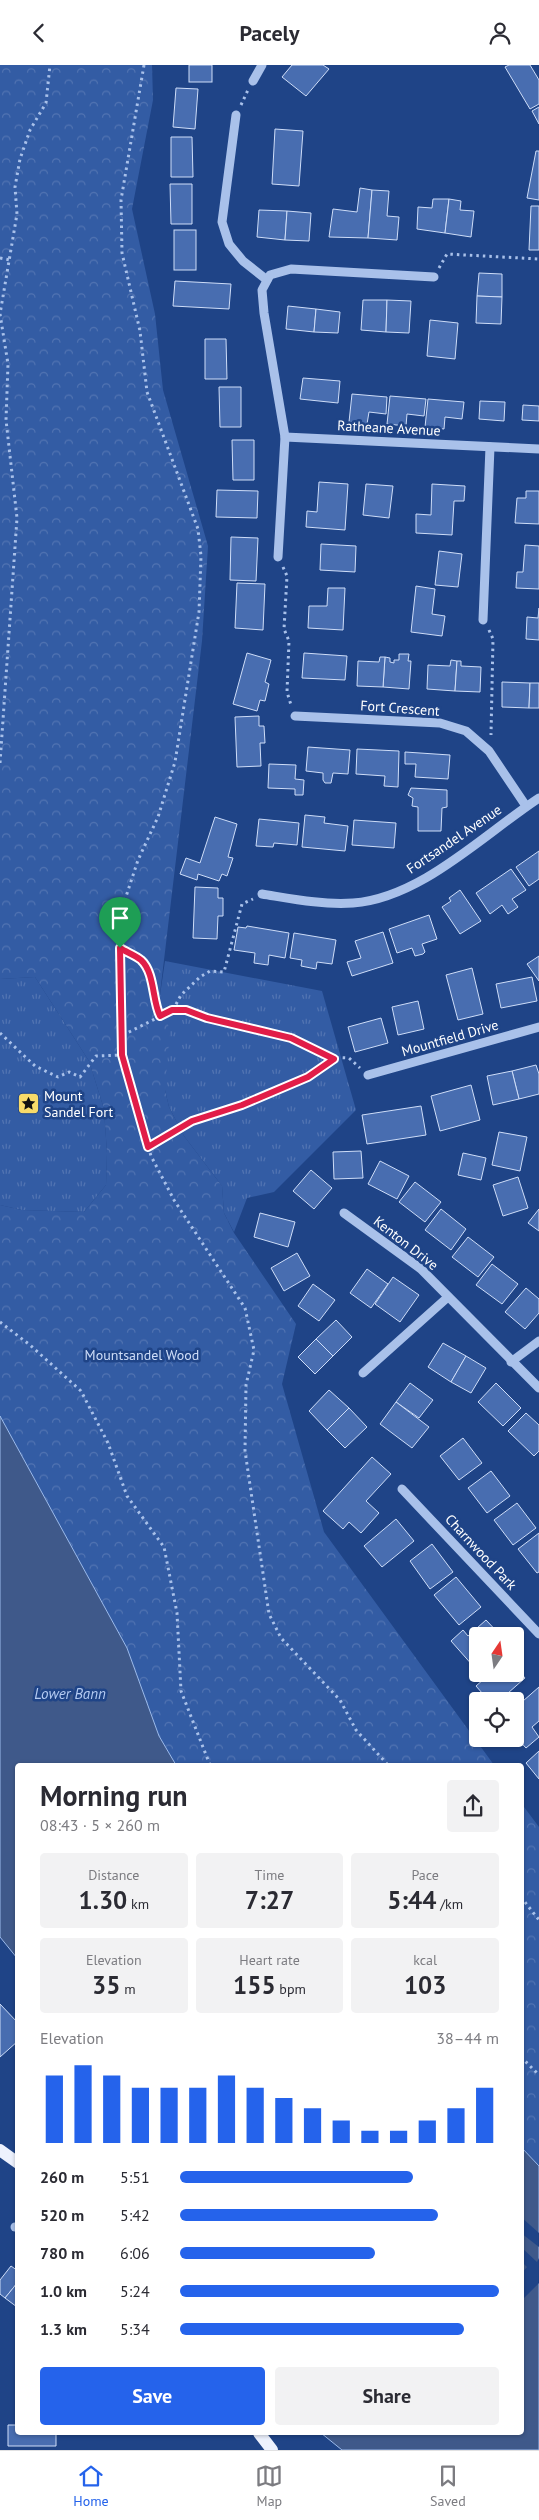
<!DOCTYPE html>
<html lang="en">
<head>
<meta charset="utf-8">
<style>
  :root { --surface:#fff; --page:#f2f2f3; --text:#2b2b33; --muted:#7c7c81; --line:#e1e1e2; --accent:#2563eb }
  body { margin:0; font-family:"PT Sans",sans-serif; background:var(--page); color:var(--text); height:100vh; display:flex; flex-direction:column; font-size:19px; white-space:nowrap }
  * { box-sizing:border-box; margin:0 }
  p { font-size:16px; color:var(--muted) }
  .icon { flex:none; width:28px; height:28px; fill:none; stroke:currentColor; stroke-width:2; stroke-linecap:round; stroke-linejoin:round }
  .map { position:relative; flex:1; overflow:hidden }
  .panel { position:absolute; left:15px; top:1698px; width:509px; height:672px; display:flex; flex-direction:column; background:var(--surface); border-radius:5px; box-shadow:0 1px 4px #0004 }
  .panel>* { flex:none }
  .needle { width:32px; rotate:13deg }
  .tools { position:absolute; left:469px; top:1562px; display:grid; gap:10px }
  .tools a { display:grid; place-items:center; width:55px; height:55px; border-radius:5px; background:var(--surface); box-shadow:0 1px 4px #0004; font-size:25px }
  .pin { position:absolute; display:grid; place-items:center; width:42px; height:42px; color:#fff; margin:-51px -21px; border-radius:50% 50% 50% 0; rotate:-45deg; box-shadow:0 0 5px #0007 }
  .pin .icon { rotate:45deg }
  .round { display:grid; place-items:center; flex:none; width:52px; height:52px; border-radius:5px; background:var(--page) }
  .overview { display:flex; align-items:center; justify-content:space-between; height:85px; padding:0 25px }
  h1 { font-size:28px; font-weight:700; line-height:38px }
  .figures { display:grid; grid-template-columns:repeat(3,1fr); gap:8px; height:85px; padding:5px 25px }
  .figures div { display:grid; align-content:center; border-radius:5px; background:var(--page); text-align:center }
  .figures b { font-size:25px; font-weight:700 }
  .figures small { font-size:14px; font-weight:400 }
  .figures p { font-size:14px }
  .chart { height:140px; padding:10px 25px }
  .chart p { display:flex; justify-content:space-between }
  .chart svg { width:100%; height:90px; margin-top:5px; stroke:var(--accent); stroke-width:6 }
  .cta { display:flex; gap:10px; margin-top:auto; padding:10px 25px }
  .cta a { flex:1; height:58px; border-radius:5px; background:var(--accent); color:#fff; font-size:20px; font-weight:700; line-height:58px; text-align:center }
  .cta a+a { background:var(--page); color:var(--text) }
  ul { padding:0 25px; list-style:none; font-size:16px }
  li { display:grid; grid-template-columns:80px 60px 1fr; align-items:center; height:38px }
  li i { height:12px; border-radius:6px; background:var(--accent) }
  header { display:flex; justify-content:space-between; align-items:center; height:65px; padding:0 25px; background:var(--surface); font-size:22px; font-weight:700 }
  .menu { display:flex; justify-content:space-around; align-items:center; height:70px; border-top:1px solid var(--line); background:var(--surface); font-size:14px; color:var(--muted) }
  .menu a { display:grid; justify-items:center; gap:2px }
  .menu .current { color:var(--accent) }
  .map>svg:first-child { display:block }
</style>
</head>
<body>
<header><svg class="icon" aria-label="back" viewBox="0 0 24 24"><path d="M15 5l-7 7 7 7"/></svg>Pacely<svg class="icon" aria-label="person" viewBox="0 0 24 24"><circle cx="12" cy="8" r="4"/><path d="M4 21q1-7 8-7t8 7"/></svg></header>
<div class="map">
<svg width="539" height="2385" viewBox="0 0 539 2385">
  <defs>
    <pattern id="grass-tufts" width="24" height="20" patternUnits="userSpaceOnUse" patternTransform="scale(1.25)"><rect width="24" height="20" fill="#335ca4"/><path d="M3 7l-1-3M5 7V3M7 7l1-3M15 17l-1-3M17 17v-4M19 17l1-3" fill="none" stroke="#5274b2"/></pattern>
    <pattern id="forest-crowns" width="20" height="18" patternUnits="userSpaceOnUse" patternTransform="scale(1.25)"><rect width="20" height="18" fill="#335ca4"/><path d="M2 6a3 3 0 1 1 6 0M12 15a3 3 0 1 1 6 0" fill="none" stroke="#5274b2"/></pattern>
  </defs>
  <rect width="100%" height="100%" fill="#1f4487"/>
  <g fill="url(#grass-tufts)">
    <polygon points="165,896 322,926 356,1045 274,1127 247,1133 234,1167 224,1148 222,1121 184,1071 169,1042 165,1025 159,937"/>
    <polygon points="35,912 89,996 104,1044 107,1088 106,1120 84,1147 22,1145 0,1140 0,914"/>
  </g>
  <g fill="url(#forest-crowns)">
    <polygon points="0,0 152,0 153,35 132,144 155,249 163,325 208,481 202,576 159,937 170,965 165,1025 169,1042 184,1071 222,1121 224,1148 234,1168 296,1259 282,1319 324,1467 494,1700 176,1700 159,1671 127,1583 0,1351 0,1140 22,1145 84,1147 106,1120 107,1088 104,1044 89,996 35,912 0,914"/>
    <polygon points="521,1738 539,1762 539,2101 521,2082"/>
  </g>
  <g fill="#3f598a" stroke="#9cbbec">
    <polygon points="0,1351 127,1583 159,1671 176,1700 18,1700 17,1893 0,1872"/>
    <polygon points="521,2082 539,2101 539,2385 342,2385 321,2368 521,2368"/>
  </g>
  <g fill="#1f4487">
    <polygon points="521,2152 539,2168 539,2182 521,2168"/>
    <polygon points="521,2182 537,2197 539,2193 539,2218 521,2236 521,2209 527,2202 521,2196"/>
  </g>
  <g fill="#486db0" stroke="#ceddf8">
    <rect x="189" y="0" width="23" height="17"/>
    <polygon points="292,0 323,0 329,4 306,31 282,12"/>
    <polygon points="509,0 530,0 539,15 539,39 530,44 505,2"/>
    <polygon points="176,23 198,24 195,64 173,62"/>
    <polygon points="539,42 539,59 532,46"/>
    <polygon points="275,64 303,66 299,121 272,119"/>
    <polygon points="171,72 192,72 193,112 171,112"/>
    <polygon points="536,86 539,86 539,135 527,133"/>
    <polygon points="170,119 192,119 192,159 171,159"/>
    <polygon points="360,123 372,125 368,173 329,172 333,144 357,147"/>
    <polygon points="372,125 389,126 387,151 399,152 397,175 368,173"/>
    <polygon points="433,134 449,134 445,168 417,164 418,142 432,143"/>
    <polygon points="449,134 461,136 460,145 474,146 471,172 445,168"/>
    <polygon points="531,141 539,141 539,185 529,185"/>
    <polygon points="259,145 287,146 285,175 257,172"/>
    <polygon points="287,146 311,148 309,176 285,175"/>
    <rect x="174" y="165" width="22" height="40"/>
    <polygon points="479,208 502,209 502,232 477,231"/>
    <polygon points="175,216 231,219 229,244 173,241"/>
    <polygon points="477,231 502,232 501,259 476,258"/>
    <polygon points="363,235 387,235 386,267 361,265"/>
    <polygon points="387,235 411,236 409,268 386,267"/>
    <polygon points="288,241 316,244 314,267 286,264"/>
    <polygon points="316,244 340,247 338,268 314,267"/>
    <polygon points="430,255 458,258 455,294 427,291"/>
    <polygon points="205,274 226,274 227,314 205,314"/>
    <polygon points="303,313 340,316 338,338 300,334"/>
    <polygon points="219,322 241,322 241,362 220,362"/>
    <polygon points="352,329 387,332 386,349 369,347 367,359 349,357"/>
    <polygon points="390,331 426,334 424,351 407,349 406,361 387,359"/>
    <polygon points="428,334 464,337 462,354 445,352 444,364 425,362"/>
    <polygon points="480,336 505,337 504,356 479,354"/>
    <polygon points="523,340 539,341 539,356 522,355"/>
    <polygon points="232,375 254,375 254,415 233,415"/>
    <polygon points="319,417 348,419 345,465 306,462 307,446 317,447"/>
    <polygon points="366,419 393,421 389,453 363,450"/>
    <polygon points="432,419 465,421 464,436 454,436 452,470 416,468 416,449 431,450"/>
    <polygon points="217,425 258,426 257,453 216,452"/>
    <polygon points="526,426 539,426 539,459 515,458 517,433 526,433"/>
    <polygon points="231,472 258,473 256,516 230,515"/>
    <polygon points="321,479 356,481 355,507 320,505"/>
    <polygon points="525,480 539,481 539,524 516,523 517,507 523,507"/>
    <polygon points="439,486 462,489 458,522 435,520"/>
    <polygon points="237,518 265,519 263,565 235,563"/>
    <polygon points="416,521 435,524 432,549 445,551 442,571 411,567"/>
    <polygon points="328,523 345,523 343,565 308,563 309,541 327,541"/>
    <polygon points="539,543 539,575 526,574 527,552 538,553"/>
    <polygon points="247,588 271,595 265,617 269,619 265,636 260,635 257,646 233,639"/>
    <polygon points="304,588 347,591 345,615 302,613"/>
    <polygon points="399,589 409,589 408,596 411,596 409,624 383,622 385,592 390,593 390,597 394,598 394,595 399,595"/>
    <polygon points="380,592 385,592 383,622 357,621 358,596 379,597"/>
    <polygon points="451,595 457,596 455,626 427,624 428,600 450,601"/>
    <polygon points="457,596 461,596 461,601 481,602 480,627 455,626"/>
    <polygon points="502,617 530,618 529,643 502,642"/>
    <polygon points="530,618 539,618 539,643 529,643"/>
    <polygon points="259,651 259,661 264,661 265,678 260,678 261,701 237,702 235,652"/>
    <polygon points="308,682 350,685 348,709 333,708 331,718 325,718 323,715 323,708 306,706"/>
    <polygon points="357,684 399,686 398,722 384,721 385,711 356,709"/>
    <polygon points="405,687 450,690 448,714 415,712 416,699 405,699"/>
    <polygon points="269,699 296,700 295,714 304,715 303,730 295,730 295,724 268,723"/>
    <polygon points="411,723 447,725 447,742 442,743 441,766 418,766 418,742 412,741 413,733 408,730"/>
    <polygon points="305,750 325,752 324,758 348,761 345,786 302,782"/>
    <polygon points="215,752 237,759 228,792 233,793 227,811 222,809 219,816 198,809 197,815 180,809 186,793 200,798"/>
    <polygon points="259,754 299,758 297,780 274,778 273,782 256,781"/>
    <polygon points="354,755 396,758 394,783 352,780"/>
    <polygon points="539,786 539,814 529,821 516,802"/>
    <polygon points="511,804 526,825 512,834 518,842 508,849 502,840 490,849 476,828"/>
    <polygon points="195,822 218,823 218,833 223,833 223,851 218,851 217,874 193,873"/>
    <polygon points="460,825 481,856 460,869 442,842 451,836 449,833"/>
    <polygon points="429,850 437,874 422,879 425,887 423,889 415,891 412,883 397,888 389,864"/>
    <polygon points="247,861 289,868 285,893 269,890 268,900 254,898 255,888 234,885 238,862 246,863"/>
    <polygon points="383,867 393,898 352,911 347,897 361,893 355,876"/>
    <polygon points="294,868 336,875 332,899 317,897 316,904 301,901 302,895 290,893"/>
    <polygon points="539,891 539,916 527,899"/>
    <polygon points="472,903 483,949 458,955 446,910"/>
    <polygon points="532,912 537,936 501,943 496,919"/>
    <polygon points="418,936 424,964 398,970 392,942"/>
    <polygon points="381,953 388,978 355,987 348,962"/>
    <polygon points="536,1000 539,1009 539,1029 519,1034 512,1006"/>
    <polygon points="512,1006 519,1034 493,1040 487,1011"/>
    <polygon points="471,1020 480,1055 440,1066 431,1031"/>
    <polygon points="421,1041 426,1070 367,1079 362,1050"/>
    <polygon points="499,1067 527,1072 520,1106 492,1100"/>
    <polygon points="361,1086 363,1113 334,1114 333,1087"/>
    <polygon points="463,1088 486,1093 481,1115 458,1110"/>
    <polygon points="380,1096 409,1111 397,1134 368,1119"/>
    <polygon points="311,1105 332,1123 314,1144 293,1126"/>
    <polygon points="518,1112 528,1143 503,1151 493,1120"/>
    <polygon points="415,1117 441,1137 425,1157 399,1137"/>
    <polygon points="441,1144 466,1164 451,1185 425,1165"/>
    <polygon points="539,1144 539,1166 528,1158"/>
    <polygon points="260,1148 295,1157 288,1182 254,1172"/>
    <polygon points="468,1172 494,1192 478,1212 452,1192"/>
    <polygon points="297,1188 310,1211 284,1226 271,1203"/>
    <polygon points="492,1199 518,1219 502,1239 476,1220"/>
    <polygon points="367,1204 388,1219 371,1243 350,1228"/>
    <polygon points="393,1212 419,1230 400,1257 375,1239"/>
    <polygon points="313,1219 335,1235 319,1256 298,1241"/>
    <polygon points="526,1223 539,1234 539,1248 525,1264 505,1247"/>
    <polygon points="336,1255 352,1272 333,1291 316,1274"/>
    <polygon points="316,1274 333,1291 315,1309 298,1292"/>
    <polygon points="443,1278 466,1291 451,1317 428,1302"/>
    <polygon points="466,1291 486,1303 471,1328 451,1317"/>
    <polygon points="410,1318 433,1335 419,1353 396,1337"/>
    <polygon points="496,1318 521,1343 503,1361 478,1337"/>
    <polygon points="329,1325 349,1343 327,1365 309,1346"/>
    <polygon points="396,1337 429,1362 412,1383 380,1359"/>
    <polygon points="349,1343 367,1362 345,1383 327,1365"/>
    <polygon points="526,1348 539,1360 539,1386 534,1391 508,1366"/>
    <polygon points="463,1373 482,1398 459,1415 440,1391"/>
    <polygon points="372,1392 391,1409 366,1436 379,1448 361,1468 349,1457 343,1464 323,1446"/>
    <polygon points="491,1406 510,1431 487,1448 468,1423"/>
    <polygon points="517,1438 536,1463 513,1480 494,1455"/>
    <polygon points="396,1454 414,1476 382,1502 364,1481"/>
    <polygon points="539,1468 539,1507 537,1508 518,1484"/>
    <polygon points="432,1479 453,1507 430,1524 410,1496"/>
    <polygon points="456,1512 481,1542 459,1560 434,1530"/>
    <polygon points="486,1555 501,1571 478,1571 478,1599 474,1602 451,1576 463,1565 468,1571"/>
    <polygon points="515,1601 525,1613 499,1636 489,1636 476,1621 484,1614 480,1609 515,1609"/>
    <polygon points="539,1622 539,1656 532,1662 539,1672 526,1683 515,1671 515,1643"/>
    <polygon points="539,1686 539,1714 526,1698"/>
    <polygon points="0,1939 18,1958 18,1976 0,1992"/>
    <polygon points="11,2201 18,2206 18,2217 5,2233 0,2229 0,2215"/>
    <polygon points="18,2217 18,2242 17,2242 5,2233"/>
    <polygon points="8,2360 18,2360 18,2368 56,2368 56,2381 8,2381"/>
  </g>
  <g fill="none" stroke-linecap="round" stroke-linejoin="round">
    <g stroke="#a9c1ea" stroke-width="3" stroke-dasharray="2.5 4" stroke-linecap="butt">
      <polyline points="144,0 121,135 122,188 140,266 147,327 198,464 201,491 199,547 175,697 158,752 138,795 118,856 123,944 122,990 151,1091 174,1135 245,1243 254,1285 246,1320 245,1386 269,1549 281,1573 340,1635 356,1665 388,1700"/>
      <polyline points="241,40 248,25"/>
      <polyline points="0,193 10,195"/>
      <polyline points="439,203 447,189 539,194"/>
      <polyline points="283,502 287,511 284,564 289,576 287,627 291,640"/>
      <polyline points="489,565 493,574 491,670"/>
      <polyline points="0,698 17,453 6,355 8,299 0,249 17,149 15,122 20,94 30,65 46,38 50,0"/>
      <path d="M120,883c6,4 15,7 21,12 14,13 11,40 19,56"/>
      <polyline points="173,945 181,930 200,912 210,906 224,907 242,839 253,834"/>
      <polyline points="0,968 35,1001 58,1012 69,1007 80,1012 96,991 122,990"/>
      <polyline points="123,970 173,945 186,945 207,953 291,973 328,992 349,993 360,1003"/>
      <polyline points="148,1082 192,1056 242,1040 308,1012 334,994"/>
      <polyline points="0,1257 30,1280 81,1326 108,1378 127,1431 164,1482 177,1548 181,1626 210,1700"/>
      <polyline points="521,1832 539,1855"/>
      <polyline points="521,1992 539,2010"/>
    </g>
    <g stroke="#a9c1ea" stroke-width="9">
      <polyline points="253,16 262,0"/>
      <polyline points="236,50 222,157 229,179 243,196 267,215"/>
      <polyline points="285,372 264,248 262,225 270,210 291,204 434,212"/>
      <polyline points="278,492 285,372 539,384"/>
      <polyline points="483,555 490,382"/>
      <polyline points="295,651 440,658 466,666 489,686 526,741"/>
      <path d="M262,829c31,5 60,11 91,9 68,-5 131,-69 186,-105"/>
      <polyline points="368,1010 539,962"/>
      <polyline points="344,1148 421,1204 539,1323"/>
      <polyline points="511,1297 539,1276"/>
      <polyline points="363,1308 448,1232"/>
      <polyline points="402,1424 539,1569"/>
      <polyline points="15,2162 18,2162"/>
    </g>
    <g stroke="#edf2fe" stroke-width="12">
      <polyline points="0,2085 18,2098"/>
      <polyline points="259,2368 272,2385"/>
    </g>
  </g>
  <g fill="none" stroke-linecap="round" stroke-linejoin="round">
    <defs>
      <path id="route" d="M120,883c6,4 15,7 21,12 14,13 11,40 19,56l12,-6h14l21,8 84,20 43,21 -26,18 -66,28 -50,16 -44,26 -26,-92z"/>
    </defs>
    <use href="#route" stroke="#fff" stroke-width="10"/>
    <use href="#route" stroke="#e11d48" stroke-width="6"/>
  </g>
  <defs>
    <symbol id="sight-square" viewBox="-11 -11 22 22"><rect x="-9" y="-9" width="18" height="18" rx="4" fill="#f8db69" stroke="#1f4487"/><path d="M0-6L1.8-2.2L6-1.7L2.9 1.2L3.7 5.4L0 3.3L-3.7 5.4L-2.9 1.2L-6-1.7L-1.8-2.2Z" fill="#111"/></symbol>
  </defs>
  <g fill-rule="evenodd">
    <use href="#sight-square" x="16" y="1026" width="25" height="25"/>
  </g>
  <g text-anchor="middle" stroke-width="5" stroke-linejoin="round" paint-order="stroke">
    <g font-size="14" fill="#fff" stroke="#1f4487">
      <text transform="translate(389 363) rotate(3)" y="5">Ratheane Avenue</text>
      <text transform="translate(400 643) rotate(4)" y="5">Fort Crescent</text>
      <text transform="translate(454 774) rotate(-34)" y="5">Fortsandel Avenue</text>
      <text transform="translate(450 973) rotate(-16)" y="5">Mountfield Drive</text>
      <text transform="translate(406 1178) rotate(38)" y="5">Kenton Drive</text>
      <text transform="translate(481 1487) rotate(47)" y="5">Charnwood Park</text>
    </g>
    <g font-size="14" fill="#fff" stroke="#1f4487" text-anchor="start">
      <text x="44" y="1036">Mount<tspan x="44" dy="16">Sandel Fort</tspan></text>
    </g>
    <g font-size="14" fill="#ceddf8" stroke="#1f4487">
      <text x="142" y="1295">Mountsandel Wood</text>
    </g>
    <g font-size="15" font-style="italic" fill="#b5cbf2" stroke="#1f4487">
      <text x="70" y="1634">Lower Bann</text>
    </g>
  </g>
</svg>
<div class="tools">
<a><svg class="needle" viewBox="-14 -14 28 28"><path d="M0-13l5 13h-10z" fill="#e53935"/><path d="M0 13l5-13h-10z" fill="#7c7c81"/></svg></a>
<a><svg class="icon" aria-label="locate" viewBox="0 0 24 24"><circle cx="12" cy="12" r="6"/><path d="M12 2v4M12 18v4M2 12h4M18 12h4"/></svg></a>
</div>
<div class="pin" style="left:120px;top:883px;background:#1e9e55"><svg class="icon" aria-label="arrive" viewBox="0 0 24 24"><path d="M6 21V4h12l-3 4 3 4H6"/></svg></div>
<section class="panel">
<div class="overview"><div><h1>Morning run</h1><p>08:43 · 5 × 260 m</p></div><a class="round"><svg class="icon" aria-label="share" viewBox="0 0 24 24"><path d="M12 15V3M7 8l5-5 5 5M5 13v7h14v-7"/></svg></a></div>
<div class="figures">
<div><p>Distance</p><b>1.30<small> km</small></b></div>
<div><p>Time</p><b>7:27</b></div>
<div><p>Pace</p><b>5:44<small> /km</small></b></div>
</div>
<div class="figures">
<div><p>Elevation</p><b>35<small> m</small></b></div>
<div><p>Heart rate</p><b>155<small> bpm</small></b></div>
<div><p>kcal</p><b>103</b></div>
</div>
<div class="chart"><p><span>Elevation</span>38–44 m</p>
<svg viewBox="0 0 160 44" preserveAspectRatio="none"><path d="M5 44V11M15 44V6M25 44V11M35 44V17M45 44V17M55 44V17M65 44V11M75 44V17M85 44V22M95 44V27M105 44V33M115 44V38M125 44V38M135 44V33M145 44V27M155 44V17"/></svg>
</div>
<ul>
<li><b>260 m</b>5:51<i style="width:73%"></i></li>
<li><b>520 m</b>5:42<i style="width:81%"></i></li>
<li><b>780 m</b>6:06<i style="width:61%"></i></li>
<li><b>1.0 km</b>5:24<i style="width:100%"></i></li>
<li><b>1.3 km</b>5:34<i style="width:89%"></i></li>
</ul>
<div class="cta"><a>Save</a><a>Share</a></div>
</section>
</div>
<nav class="menu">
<a class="current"><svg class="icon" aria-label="home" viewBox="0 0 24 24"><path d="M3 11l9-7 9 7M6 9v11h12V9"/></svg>Home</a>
<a><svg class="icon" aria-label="map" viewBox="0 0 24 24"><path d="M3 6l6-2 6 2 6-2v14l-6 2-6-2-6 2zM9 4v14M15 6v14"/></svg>Map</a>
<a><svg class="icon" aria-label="saved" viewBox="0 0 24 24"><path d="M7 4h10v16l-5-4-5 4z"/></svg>Saved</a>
</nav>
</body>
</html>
